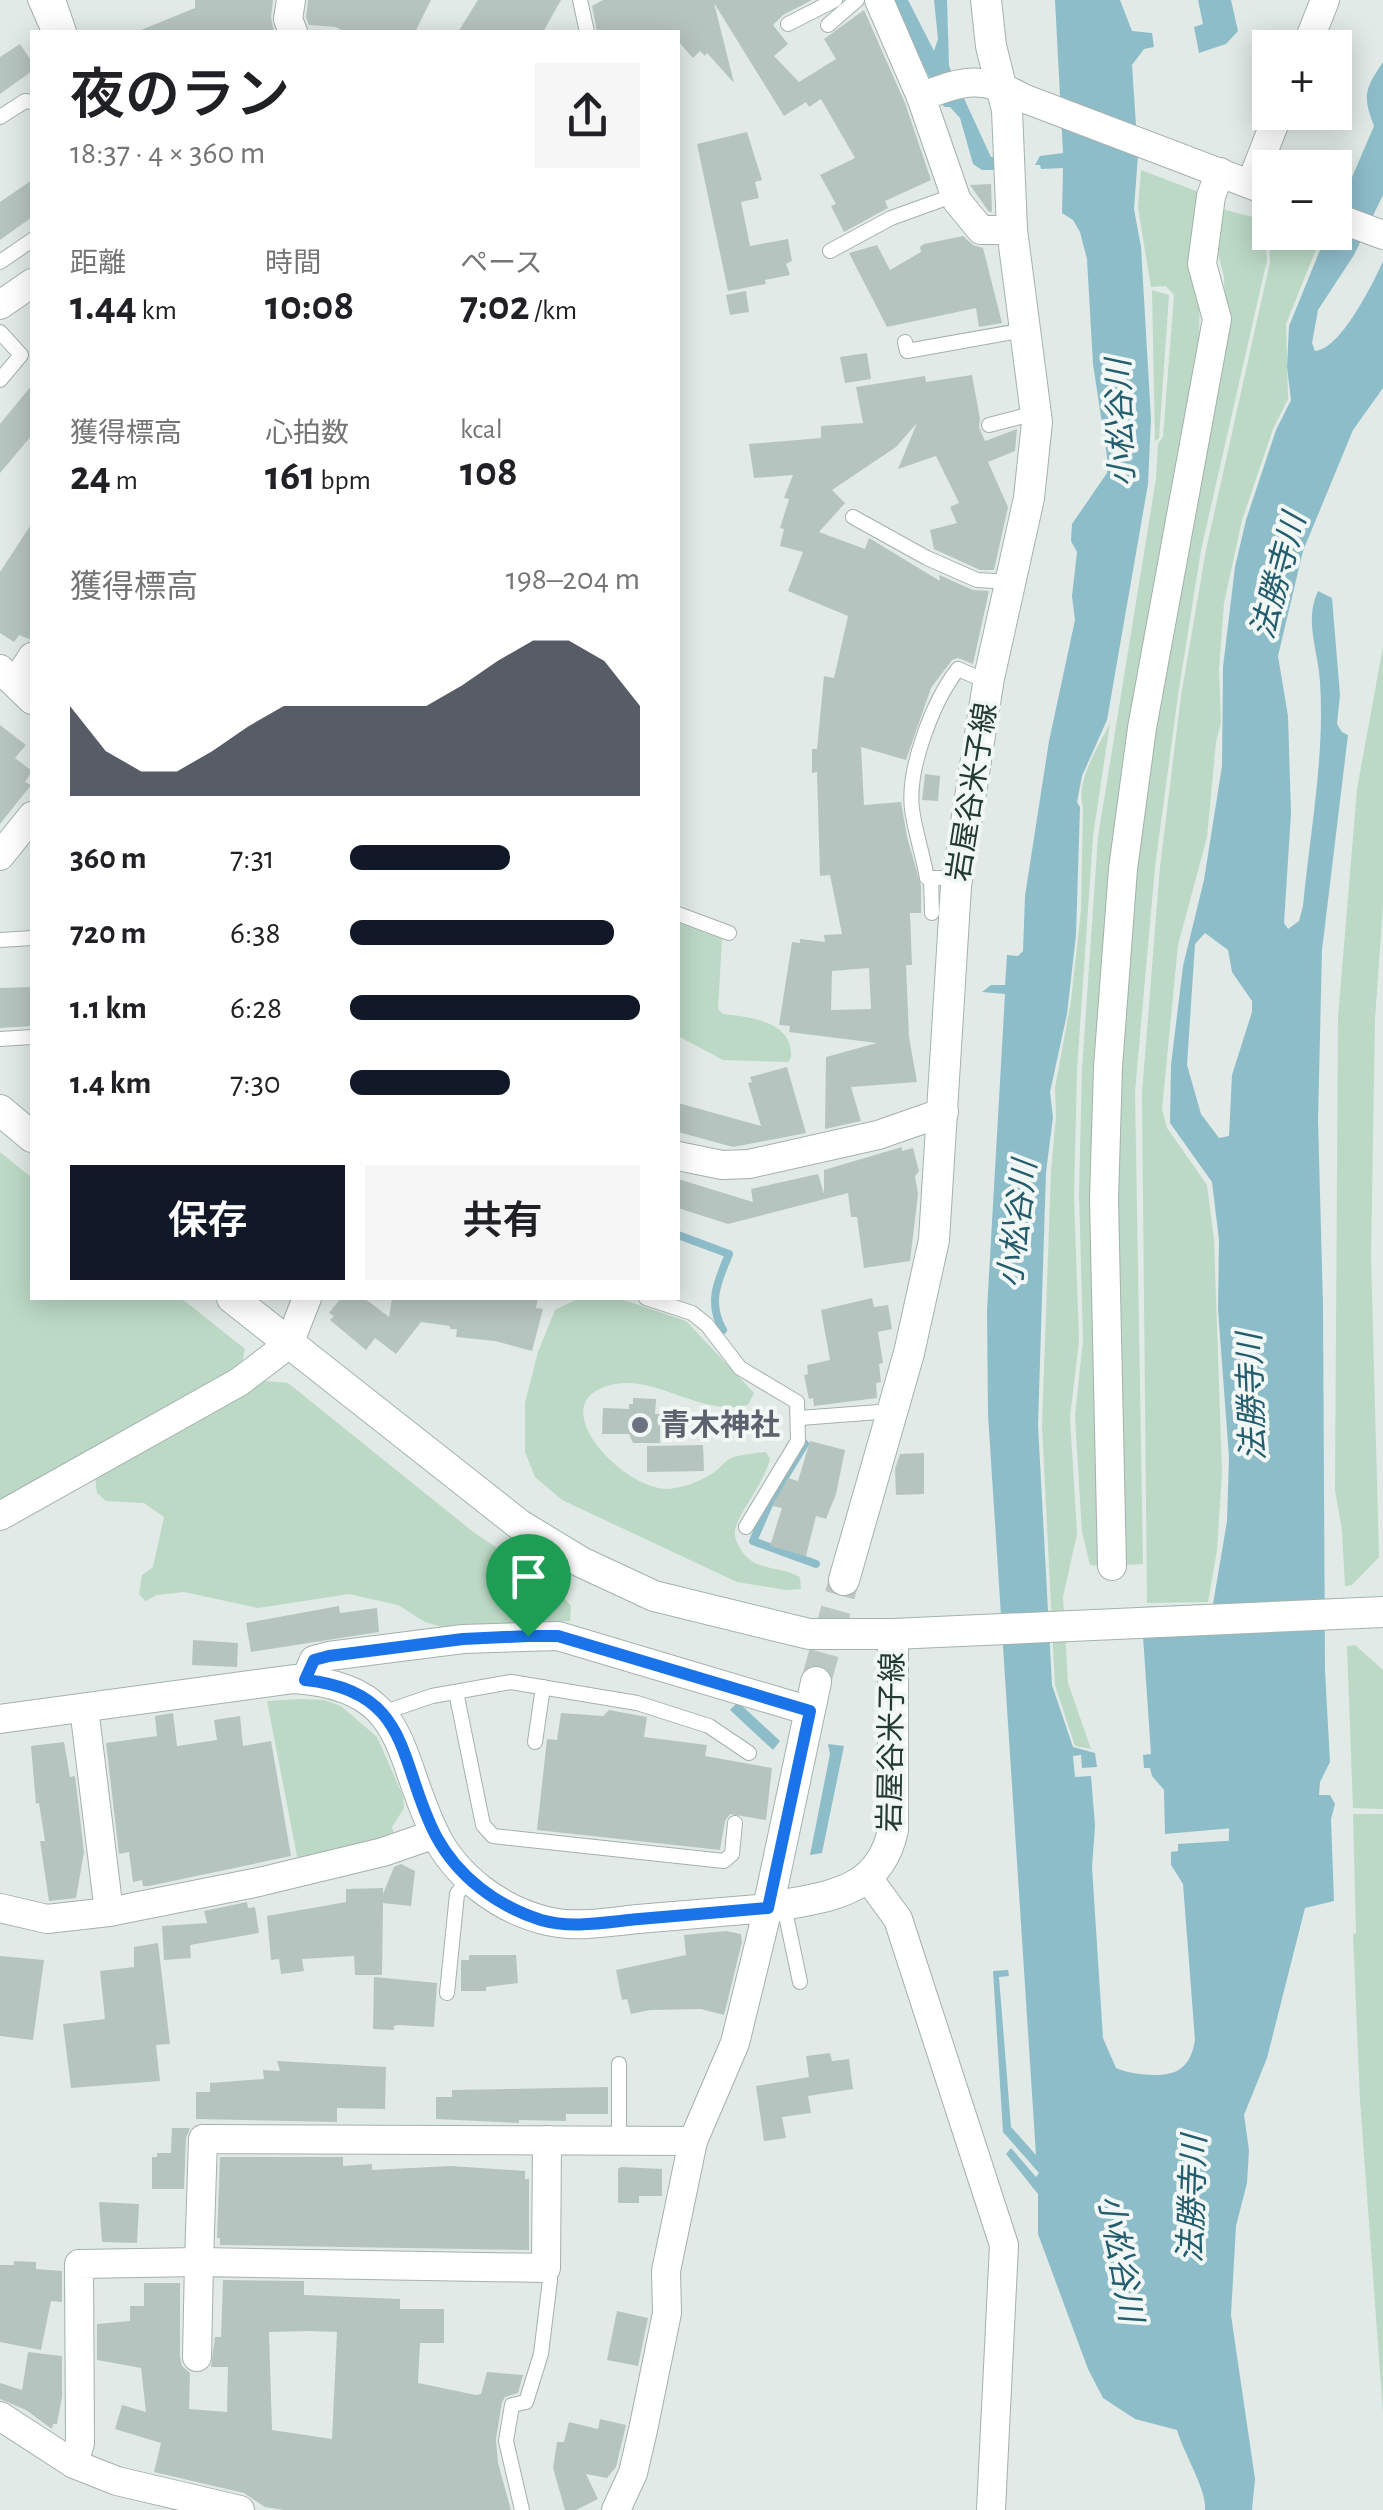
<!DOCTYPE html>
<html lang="ja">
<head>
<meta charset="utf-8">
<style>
  :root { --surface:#fff; --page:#f6f6f6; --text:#202124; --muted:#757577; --accent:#111827 }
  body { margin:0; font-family:"Alegreya Sans","Noto Sans JP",sans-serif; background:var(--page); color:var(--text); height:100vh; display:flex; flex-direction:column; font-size:38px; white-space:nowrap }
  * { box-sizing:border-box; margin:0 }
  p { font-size:32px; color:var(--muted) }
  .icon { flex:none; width:55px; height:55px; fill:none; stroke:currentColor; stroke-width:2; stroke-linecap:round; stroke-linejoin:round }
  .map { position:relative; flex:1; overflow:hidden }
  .side { position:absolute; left:30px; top:30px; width:650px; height:1270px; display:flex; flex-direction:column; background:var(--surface); border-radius:0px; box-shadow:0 5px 25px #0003 }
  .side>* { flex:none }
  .controls { position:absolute; left:1252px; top:30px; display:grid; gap:20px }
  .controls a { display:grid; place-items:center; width:100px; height:100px; border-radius:0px; background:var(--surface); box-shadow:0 5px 25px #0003; font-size:50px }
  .pin { position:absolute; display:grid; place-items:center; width:85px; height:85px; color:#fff; margin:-102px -42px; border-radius:50% 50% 50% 0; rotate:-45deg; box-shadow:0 0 10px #0007 }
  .pin .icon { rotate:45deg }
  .round { display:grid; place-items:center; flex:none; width:105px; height:105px; border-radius:0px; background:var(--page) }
  .head { display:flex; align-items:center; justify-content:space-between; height:170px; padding:0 40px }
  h1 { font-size:55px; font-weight:600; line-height:75px }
  .figures { display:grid; grid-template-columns:repeat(3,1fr); gap:15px; height:170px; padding:10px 40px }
  .figures div { display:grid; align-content:center }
  .figures b { font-size:42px; font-weight:600 }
  .figures small { font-size:28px; font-weight:400 }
  .figures p { font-size:28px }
  .chart { height:280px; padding:20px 40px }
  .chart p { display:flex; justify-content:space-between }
  .chart svg { width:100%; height:180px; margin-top:10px; fill:var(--accent); opacity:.7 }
  .action { display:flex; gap:20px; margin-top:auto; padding:20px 40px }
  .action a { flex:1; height:115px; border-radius:0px; background:var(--accent); color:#fff; font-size:40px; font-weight:600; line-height:115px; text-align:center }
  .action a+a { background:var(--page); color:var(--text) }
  ul { padding:0 40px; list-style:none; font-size:32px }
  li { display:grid; grid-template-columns:160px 120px 1fr; align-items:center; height:75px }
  li i { height:25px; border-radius:12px; background:var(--accent) }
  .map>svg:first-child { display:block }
</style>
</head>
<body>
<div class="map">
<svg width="1383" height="2510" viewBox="0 0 1383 2510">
  <rect width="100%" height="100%" fill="#e1eae6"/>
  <g fill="#bbd9c5">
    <polygon points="1141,170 1201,193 1199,355 1128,764 1101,1566 1090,1565 1082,1532 1075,1416 1083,1340 1079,1193 1082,1069 1098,837 1156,479 1158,444 1163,437 1174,295 1166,286 1151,287 1138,208"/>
    <polygon points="1222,209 1260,219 1255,240 1266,246 1267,260 1201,550 1178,695 1155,867 1135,1092 1143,1564 1124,1565 1109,1193 1131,873 1156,690 1225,323 1224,277 1215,241"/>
    <polygon points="1264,219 1270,221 1270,232 1306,233 1321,237 1286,324 1288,399 1273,429 1242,520 1224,603 1219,669 1221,723 1216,742 1207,837 1178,945 1162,1109 1167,1128 1207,1185 1214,1240 1222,1473 1217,1550 1208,1602 1147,1603 1142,1093 1160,867 1181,696 1206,550 1270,262 1269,242 1261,237"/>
    <polygon points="1152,290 1169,295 1159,438 1155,441"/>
    <polygon points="1383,647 1383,905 1375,1019 1371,1257 1379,1557 1352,1585 1345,1586 1342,1530 1335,1490 1338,1017 1357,789"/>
    <path d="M1110,723l-17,113 -16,234 -3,126 5,145 -9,76 7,117 -14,63 5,86 23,66 -16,-3 -20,-61 -13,-259 9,-254 5,-56 -1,-28 16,-87 10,-91 2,-103c-8,-26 16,-61 27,-84z"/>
    <path d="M678,923l44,16 -4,70 5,5c27,3 70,7 68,43l-3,5 -65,-2 -45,-24z"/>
    <polygon points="0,1152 32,1178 32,1298 181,1298 245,1349 241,1367 0,1503"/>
    <path d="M579,1298l45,2 62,21 68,72 -6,12c-48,13 -94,-34 -141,-19 -64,20 17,104 61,103 16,-1 36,-9 49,-19 4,-3 7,-8 11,-10 10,-6 26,-6 38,-8l4,7c-7,26 -31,53 -35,71 -2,12 10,28 20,33 14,7 31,6 45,14l1,12 -15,1 -49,-8 -175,-82 -27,-23 -10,-25v-49l13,-51 17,-42z"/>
    <polygon points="265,1381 288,1383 472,1531 556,1588 571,1606 570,1621 446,1628 425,1622 398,1605 349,1594 258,1608 184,1592 157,1595 145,1601 139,1594 142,1575 153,1567 164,1517 144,1503 106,1501 97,1493 95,1476"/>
    <polygon points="1355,1645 1383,1670 1383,1809 1353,1808 1347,1646"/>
    <polygon points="302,1699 324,1700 341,1706 377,1737 403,1796 404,1808 392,1827 394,1834 355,1849 298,1861 267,1701"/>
    <polygon points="1353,1814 1383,1814 1383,2412 1360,2100 1353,1934 1356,1933"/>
  </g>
  <g fill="#8ebdca" fill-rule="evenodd">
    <polygon points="891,0 908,0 934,51 938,39 934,0 947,0 949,66 991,157 996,157 997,170 982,170 973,164 960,118 950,107 944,107"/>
    <path d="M1055,0h65l12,31 20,2 2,14 -10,2 -12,16 6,90 -4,54 7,38 10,172 -3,65 -41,236 -25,56 -5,26 3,5 -4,128 -9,79 -17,78 3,25 -7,55 -8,253 14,260 21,62 22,6 2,14 -15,1 -1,-13 -8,1 2,21 16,-1 4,50 -3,41 11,171 13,30c15,7 51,11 64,1 10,-7 13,-18 15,-29l-12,-156 -12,-19v-13l7,-1v-7l79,-5 -1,-13 -91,8 -1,-44 -12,-14 -2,-8h-6l-1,-13 8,-1 -10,-147 72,-3 14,-83 2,-63 -11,-149 1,-69 -7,-58 -42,-59 1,-58 12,-99 21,-86 18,-114 1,-99 12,-100 11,-47 30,-90 15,-30 -4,-33 2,-41 38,-93 8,-1v-15l39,-91c-12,-31 -9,-37 9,-64v133l-29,60 -36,55 -6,33 3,8c25,-1 58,-67 68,-90v127l-30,42 -50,121 -25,105 10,60 3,97 -7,110 4,6 11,-8 4,-15c7,-74 22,-150 17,-224 -2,-33 -16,-60 -2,-91l14,7 8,97 -3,29 5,8 6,3 -26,215 -4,170 5,184 2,367 5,91 -10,20 -1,13h11l5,9 -4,15 3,82 -29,7 -38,150 -23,57 5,35 -2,33 -11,43 -5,89 24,164 -3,31h-47c2,-20 -21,-56 -28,-80l-42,-11 -32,-21 -15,-29 -50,-135v-40l-32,-40 5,-6 25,29 3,-4 -36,-41 -10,-161 15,-1 1,6 -10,1 12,150 25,28 -48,-740 -1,-105 18,-316 -23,-2 9,-7h14l2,-30 11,1 5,-5 2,-55 24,-155 26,-121 -3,-24 5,-44 -6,-11 1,-17 35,-51v-16l-14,-93 -6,-105 -7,-27 -7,-12 -11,-7 1,-45 -22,1 -1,-4h-5l5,-9 23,-3zM1205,933l23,17 4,22 20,29v11l-20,63 -3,61 -10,2 -18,-24 -14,-49 8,-121z"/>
    <polygon points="1198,0 1231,0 1238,31 1226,44 1199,53 1194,27 1203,24"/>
    <polygon points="738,1702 780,1741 773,1750 730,1710"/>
    <polygon points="828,1744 844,1746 822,1853 810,1855 830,1754"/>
  </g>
  <polygon fill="#e1eae6" points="999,1681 1035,2154 1013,2126 1000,1978 1010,1977 1009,1969 990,1971 1001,2132 1012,2145 1005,2154 1037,2194 1036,2234 1033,2234 1033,2196 1002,2156 1007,2145 998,2132 988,1971 991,1966 1009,1965 1013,1967 1014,1975 1012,1980 1004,1981 1016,2125 1030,2142"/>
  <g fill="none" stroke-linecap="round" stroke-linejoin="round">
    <g stroke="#8ebdca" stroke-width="8">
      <path d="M678,1235l51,19c-11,27 -22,48 -6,76"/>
      <polyline points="805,1444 771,1500 753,1541 816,1564"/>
    </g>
    <polyline stroke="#8ebdca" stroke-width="45" points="1250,1900 1253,1764"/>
  </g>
  <g fill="#b6c4bf" fill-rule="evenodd">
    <polygon points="195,0 273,0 271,17 274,32 136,32 195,8"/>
    <polygon points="308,0 431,0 415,32 345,32 336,27 309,25 306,17"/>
    <polygon points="478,0 561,0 543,32 458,32"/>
    <polygon points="603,0 812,0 783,15 773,25 788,44 774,56 799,82 836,59 824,39 864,10 905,103 931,180 885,201 888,208 844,232 831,206 836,204 820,175 855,158 821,99 809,107 806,102 784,116 714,3 734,83 707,53 705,56 700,51 693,58 678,41 678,32 597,32 592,6"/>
    <polygon points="20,44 32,62 32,71 0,94 0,57"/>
    <polygon points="747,132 762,180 755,182 759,198 741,202 750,246 788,239 792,261 786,264 790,275 765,280 766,284 728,291 697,144"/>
    <polygon points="32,180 32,217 0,240 0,202"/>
    <polygon points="991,184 992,212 989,212 970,185"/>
    <polygon points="963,236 973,245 983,248 1002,323 979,327 976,308 887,327 849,253 877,245 890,270 921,252 920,247 924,244"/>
    <polygon points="746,291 749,312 730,315 726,295"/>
    <polygon points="867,353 871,379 845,383 840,357"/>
    <path d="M972,375l8,44 -1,8 6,14 32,-12 -2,22 -27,11 20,45 -14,63h-14l-46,-21 -4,-19 27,-7 -7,-16 9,-4 -23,-47 -38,13 19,-46 -21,24 -64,43 13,13 -26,29 46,17 4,-11 71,43 -1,-6 34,15 16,1 -16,73 -15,-6 -6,2 -21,28 -25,72 -45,-13 3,58 37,-3 6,35 14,49v27h-11l2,52h-6l3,72 8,45 -66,5 10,34 -36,8 1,-72 51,-14 -88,-11 1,-6 -11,-1 13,-83 8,1v-4l25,3 -1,-7 18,-1 -12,-59 -10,1 -3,-104 -5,1v-24h5l7,-73 10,2 14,-62 -60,-25 15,-39 -23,-6 4,-17 -4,-1 9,-29 -5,-1 9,-23 -39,3 -5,-34 72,-6v-12l42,-3 -7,-36 69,-11 1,6zM869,968l2,41 -40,1 1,-39z"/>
    <polygon points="32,385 32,435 0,473 0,424"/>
    <polygon points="32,523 32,640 19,635 14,642 0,633 0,572"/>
    <polygon points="0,725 26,745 15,758 32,771 25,782 31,785 0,824"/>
    <polygon points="925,774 940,776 938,801 922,800"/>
    <polygon points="32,987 32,1026 0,1028 0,988"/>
    <polygon points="787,1067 806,1133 733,1147 678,1132 678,1103 761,1126 748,1083 752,1082 750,1077"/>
    <polygon points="902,1147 902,1151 913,1148 919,1171 915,1176 918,1194 910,1261 864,1268 857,1217 851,1217 848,1193 728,1224 678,1208 678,1179 753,1202 751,1189 818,1174 824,1194 824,1170"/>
    <polygon points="341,1298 364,1298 389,1317 392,1298 538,1298 536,1308 543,1309 532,1351 495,1341 456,1337 457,1329 450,1329 450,1326 421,1322 396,1354 375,1338 366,1350 330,1320 334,1316 329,1313"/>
    <polygon points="872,1298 874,1307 888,1305 892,1329 878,1332 883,1363 879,1364 881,1382 876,1383 877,1398 814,1406 813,1398 809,1399 804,1375 808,1374 807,1365 830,1360 821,1310"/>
    <polygon points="633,1398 656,1399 655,1414 660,1414 660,1443 633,1443 629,1434 602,1434 603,1408 629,1409 629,1404 633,1404"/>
    <polygon points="810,1441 845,1450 836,1494 826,1519 816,1516 806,1556 770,1546 782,1508 772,1506 788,1478 798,1481"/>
    <polygon points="703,1445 704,1471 647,1472 647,1446"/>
    <polygon points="924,1453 924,1494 896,1495 895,1469 900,1454"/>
    <polygon points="339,1606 340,1613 377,1608 379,1632 251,1652 246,1623"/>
    <polygon points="193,1640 238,1643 237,1667 192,1665"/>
    <polygon points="609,1710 647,1717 644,1737 707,1745 705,1756 772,1768 766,1820 730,1814 725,1821 720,1850 537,1830 547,1739 557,1740 561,1713 603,1716"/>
    <polygon points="173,1713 177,1746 217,1740 214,1720 240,1716 243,1746 271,1741 291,1856 149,1886 143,1886 142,1880 133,1882 129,1852 119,1854 106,1743 157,1736 155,1716"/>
    <polygon points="64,1742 70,1777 75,1776 84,1852 76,1898 49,1901 40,1841 45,1841 39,1803 36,1804 31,1746"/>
    <polygon points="401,1864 415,1871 411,1906 383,1903 382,1975 355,1975 354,1956 302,1959 304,1971 281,1974 279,1959 271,1960 267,1916 346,1902 346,1889 383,1888 383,1894 394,1867"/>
    <polygon points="247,1902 248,1908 255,1907 259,1933 190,1945 191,1958 164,1960 162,1926 207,1923 204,1911"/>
    <polygon points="726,1931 741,1934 742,1942 724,2015 701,2009 650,2010 631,2014 627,1999 622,2000 616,1970 686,1955 684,1935"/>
    <polygon points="158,1943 170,2044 156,2045 160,2081 71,2088 63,2024 105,2019 100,1971 134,1967 134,1947"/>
    <polygon points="469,1955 516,1955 518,1983 486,1987 486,1991 461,1991 461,1960 469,1960"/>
    <polygon points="0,1956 44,1960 33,2040 0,2036"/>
    <polygon points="374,1977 437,1983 434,2027 398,2025 394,2026 394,2030 373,2029"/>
    <polygon points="830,2053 832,2061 849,2059 853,2089 808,2096 811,2113 782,2117 786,2138 764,2141 756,2086 809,2077 806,2056"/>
    <polygon points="277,2061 386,2067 385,2109 337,2108 337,2122 196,2119 196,2092 210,2092 210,2083 264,2079 263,2070 280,2071"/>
    <polygon points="608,2087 608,2114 566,2114 566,2121 519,2120 519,2123 436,2119 436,2097 452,2097 452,2090"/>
    <polygon points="172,2128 190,2128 186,2138 184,2189 152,2189 152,2157 157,2157 157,2153 171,2153"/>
    <polygon points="220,2157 343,2157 343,2166 372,2164 372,2170 451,2166 525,2171 525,2179 529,2179 529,2250 220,2245 220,2238 217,2238"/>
    <polygon points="621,2167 662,2169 662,2196 639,2196 639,2203 618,2203 618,2169"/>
    <polygon points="99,2202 139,2204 137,2243 102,2242"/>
    <polygon points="14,2261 36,2262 36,2269 62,2271 62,2302 51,2301 41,2350 0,2342 0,2265 14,2265"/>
    <path d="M223,2280l81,1v14l96,4v10h44v34h-24l-2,40 58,12 5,-1 6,-22 36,3 -5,18 -13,4 -3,5 -6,37 2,24 13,47h-227l-19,-3 -21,-14 -90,-21 7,-29 -46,-14 7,-24 24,7 -5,-44 -44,-8v-36l33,-3v-15h14v-23h36v74l2,9 8,7 -1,36 38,3 1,-45h-17l4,-30h6zM310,2331l27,1 -5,107 -60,-9 -3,-98z"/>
    <polygon points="617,2311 648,2318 638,2366 607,2360"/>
    <polygon points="28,2352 62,2356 62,2397 57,2424 53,2424 52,2429 26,2410 0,2399 0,2383 22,2390"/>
    <polygon points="600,2419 626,2425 616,2467 607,2478 586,2474 598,2499 576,2510 565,2510 553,2468 557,2442 564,2442 569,2422 598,2429"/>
  </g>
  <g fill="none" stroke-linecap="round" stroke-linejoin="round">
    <polyline stroke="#bbc7c2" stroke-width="30" stroke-dasharray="30 15" stroke-linecap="butt" points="816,1682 844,1580"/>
    <defs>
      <g id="lane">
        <polyline points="35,0 49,32"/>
        <polyline points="580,0 587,32"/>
        <polyline points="788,24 835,0"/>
        <polyline points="828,25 857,0"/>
        <polyline points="0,117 25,101 32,102"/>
        <polyline points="830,251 891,218 955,195"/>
        <polyline points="0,262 32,240"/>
        <polyline points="0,332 21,355 0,380"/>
        <polyline points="905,342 907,351 1025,330"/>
        <polyline points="989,425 1035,413"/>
        <polyline points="853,517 927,558 977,580 1011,582"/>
        <polyline points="931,878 932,913"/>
        <path d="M958,878h-31c-4,-23 -12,-46 -15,-69 -5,-40 21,-108 46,-140l30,13"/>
        <polyline points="678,914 729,933"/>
        <polyline points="0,940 32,938"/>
        <polyline points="0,1039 32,1037"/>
        <polyline points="646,1298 692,1313 707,1325 740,1368 797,1402 798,1441 746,1527"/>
        <polyline points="800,1418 892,1411"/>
        <polyline points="456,1692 483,1825 493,1836 724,1861 732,1854 735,1823"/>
        <polyline points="382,1713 432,1696 511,1682 637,1703 709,1726 749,1753"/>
        <polyline points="535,1742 543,1687"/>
        <polyline points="784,1906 800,1982"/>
        <polyline points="447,1993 457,1894 468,1879"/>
        <polyline points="619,2064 619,2141"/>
        <polyline points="522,2510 506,2441 512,2405 526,2402 541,2354 550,2280 546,2268"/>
      </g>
      <g id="street">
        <polyline points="51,0 62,32"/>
        <polyline points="291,0 288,19 293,32"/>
        <polyline points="879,0 921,97 957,201 981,230 1012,230"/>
        <polyline points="1306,48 1325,0"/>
        <path d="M921,97c42,-17 62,-22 102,1l247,94"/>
        <polyline points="1251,183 1279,112"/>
        <polyline points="1335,217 1383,235"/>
        <polyline points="0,305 32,283"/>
        <polyline points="0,669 32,700"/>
        <polyline points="16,682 32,657"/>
        <polyline points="0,856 32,816"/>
        <polyline points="678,1156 722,1165 749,1164 878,1135 944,1112"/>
        <polyline points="0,1516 239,1382 289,1344 307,1298"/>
        <polyline points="1112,1566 1104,1199 1108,1067 1123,869 1142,728 1217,319 1202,264 1211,196 1220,172"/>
        <polyline points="305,1680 314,1660 329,1656 463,1639 558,1636 810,1711"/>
        <polyline points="84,1708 109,1912"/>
        <path d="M0,1719l294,-40c115,8 101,73 141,155 21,43 66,76 112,87 29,7 61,1 91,-2 44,-4 87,-7 130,-11l-33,135 -42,98 -27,130 1,42 -24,117 -10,43 -17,37"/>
        <polyline points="868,1878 898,1919 1004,2245 991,2510"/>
        <polyline points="0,1908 47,1919 109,1912 259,1882 383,1852 435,1834"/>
        <polyline points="197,2357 199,2262 546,2268 547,2140"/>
        <polyline points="0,2416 74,2464 117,2481 240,2510"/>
        <polyline points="74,2464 80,2443 79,2264 199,2262 203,2139 693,2141"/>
      </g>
      <g id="secondary">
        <polyline points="0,1110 32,1137"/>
        <polyline points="232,1298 520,1525 581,1562 654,1596 809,1634 893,1634 1383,1612"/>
        <polyline points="844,1580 909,1353 934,1240 956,886 989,678 1029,498 1037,422 1012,230 1007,110 991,46 986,0"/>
        <path d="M816,1682l-48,226c57,-12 111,-12 125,-78v-196"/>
      </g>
    </defs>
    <use href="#lane" stroke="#a4b1ad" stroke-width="16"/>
    <use href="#street" stroke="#a4b1ad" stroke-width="30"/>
    <use href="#secondary" stroke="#a1b4ae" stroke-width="32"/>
    <use href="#lane" stroke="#fff" stroke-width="14"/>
    <use href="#street" stroke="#fff" stroke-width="28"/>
    <use href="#secondary" stroke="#fff" stroke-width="30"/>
  </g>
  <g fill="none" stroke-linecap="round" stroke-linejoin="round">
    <defs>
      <path id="route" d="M528,1636h30l252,75 -42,197c-43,4 -86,7 -129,11 -32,3 -67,10 -98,1 -44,-14 -83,-43 -105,-84 -38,-72 -23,-145 -131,-156l9,-20 15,-4 134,-17z"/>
    </defs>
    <use href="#route" stroke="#fff" stroke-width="20"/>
    <use href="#route" stroke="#1a73e8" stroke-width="12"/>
  </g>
  <circle fill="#6b7280" stroke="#f1f7f4" stroke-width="4" cx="640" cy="1425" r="10"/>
  <g text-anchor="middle" stroke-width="8" stroke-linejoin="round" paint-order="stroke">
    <g font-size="30" fill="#233934" stroke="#f1f7f4">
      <text transform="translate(972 792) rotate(-81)" y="10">岩屋谷米子線</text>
      <text transform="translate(891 1742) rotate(-89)" y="10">岩屋谷米子線</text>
    </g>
    <g font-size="30" font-weight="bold" fill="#5b616d" stroke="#f1f7f4" text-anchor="start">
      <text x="660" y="1435">青木神社</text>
    </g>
    <g font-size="32" font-style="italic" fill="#235d6e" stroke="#f1f7f4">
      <text transform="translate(1120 423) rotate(-92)" y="11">小松谷川</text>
      <text transform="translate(1278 576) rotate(-75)" y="11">法勝寺川</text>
      <text transform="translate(1017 1224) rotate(-83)" y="11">小松谷川</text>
      <text transform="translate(1251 1397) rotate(-92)" y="11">法勝寺川</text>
      <text transform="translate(1192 2199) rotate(-88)" y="11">法勝寺川</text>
      <text transform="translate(1121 2258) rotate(80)" y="11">小松谷川</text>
    </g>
  </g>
</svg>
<div class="controls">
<a>+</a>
<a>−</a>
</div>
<div class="pin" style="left:528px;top:1636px;background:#1e9e55"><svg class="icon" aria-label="arrive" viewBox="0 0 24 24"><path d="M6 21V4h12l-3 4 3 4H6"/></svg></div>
<section class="side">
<div class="head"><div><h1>夜のラン</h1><p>18:37 · 4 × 360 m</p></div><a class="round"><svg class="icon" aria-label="share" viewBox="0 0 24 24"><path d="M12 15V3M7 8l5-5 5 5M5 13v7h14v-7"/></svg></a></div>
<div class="figures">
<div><p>距離</p><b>1.44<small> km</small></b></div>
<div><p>時間</p><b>10:08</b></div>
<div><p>ペース</p><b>7:02<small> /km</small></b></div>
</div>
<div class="figures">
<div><p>獲得標高</p><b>24<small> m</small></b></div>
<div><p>心拍数</p><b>161<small> bpm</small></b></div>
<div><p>kcal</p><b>108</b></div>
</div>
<div class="chart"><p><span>獲得標高</span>198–204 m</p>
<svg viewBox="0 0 160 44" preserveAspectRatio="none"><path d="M0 44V22L10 33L20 38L30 38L40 33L50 27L60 22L70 22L80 22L90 22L100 22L110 17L120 11L130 6L140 6L150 11L160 22V44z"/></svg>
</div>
<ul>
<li><b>360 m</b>7:31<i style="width:55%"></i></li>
<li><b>720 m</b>6:38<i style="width:91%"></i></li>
<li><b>1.1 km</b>6:28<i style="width:100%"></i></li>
<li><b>1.4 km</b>7:30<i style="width:55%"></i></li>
</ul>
<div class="action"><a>保存</a><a>共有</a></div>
</section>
</div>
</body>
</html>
